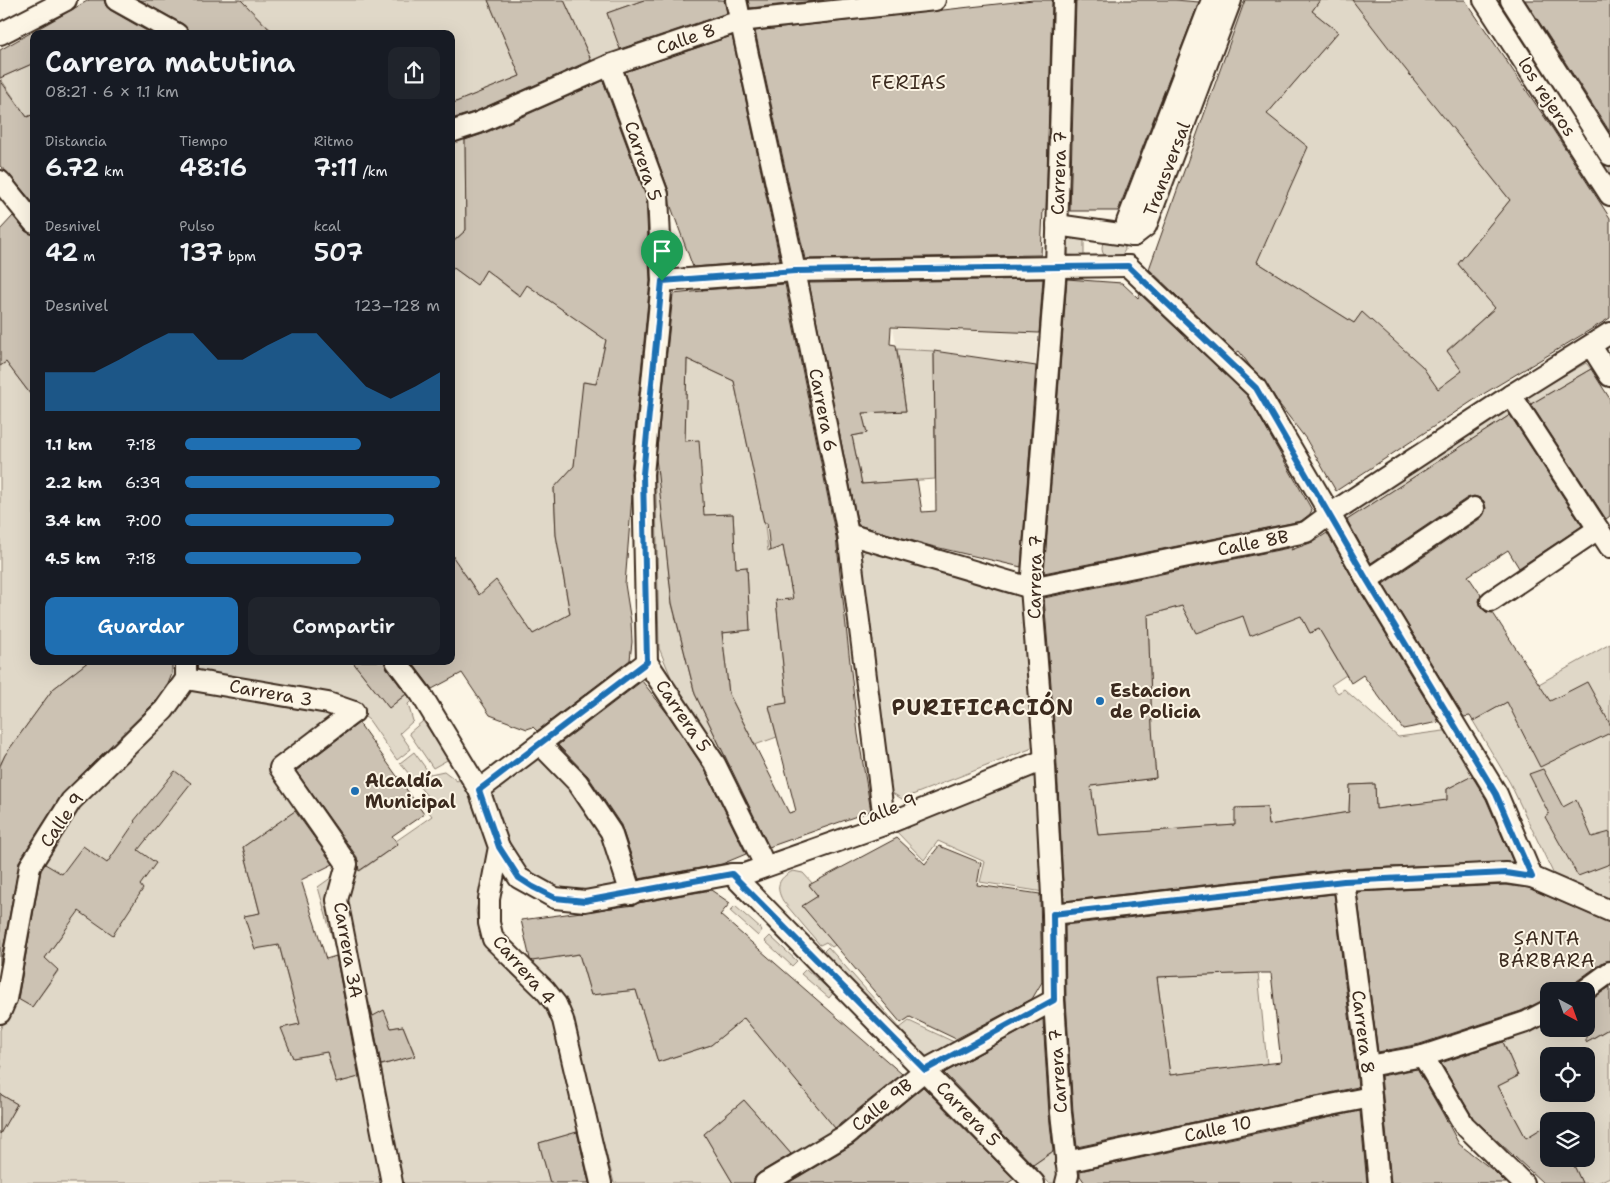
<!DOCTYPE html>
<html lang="es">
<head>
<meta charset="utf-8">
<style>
  :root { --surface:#171b24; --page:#20242c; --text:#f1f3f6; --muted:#9ea1a6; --accent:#1f6fb2 }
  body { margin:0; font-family:"Shantell Sans",sans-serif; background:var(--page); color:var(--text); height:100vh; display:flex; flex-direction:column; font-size:19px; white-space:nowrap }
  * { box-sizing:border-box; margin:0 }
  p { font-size:16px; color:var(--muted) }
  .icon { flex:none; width:28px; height:28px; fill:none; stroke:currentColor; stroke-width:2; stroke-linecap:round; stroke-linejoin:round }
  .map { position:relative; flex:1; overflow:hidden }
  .side { position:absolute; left:30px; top:30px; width:425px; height:635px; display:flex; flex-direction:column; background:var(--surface); border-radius:10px; box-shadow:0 5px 20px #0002 }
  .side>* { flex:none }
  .needle { width:32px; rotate:139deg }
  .buttons { position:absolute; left:1540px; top:982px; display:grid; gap:10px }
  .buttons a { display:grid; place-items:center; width:55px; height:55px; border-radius:10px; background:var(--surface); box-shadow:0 5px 20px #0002; font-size:25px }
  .pin { position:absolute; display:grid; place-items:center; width:42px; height:42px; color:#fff; margin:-51px -21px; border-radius:50% 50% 50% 0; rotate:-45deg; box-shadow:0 0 5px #0007 }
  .pin .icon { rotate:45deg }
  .round { display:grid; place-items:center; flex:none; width:52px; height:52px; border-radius:10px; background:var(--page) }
  .head { display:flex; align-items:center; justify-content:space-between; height:85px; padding:0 15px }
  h1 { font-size:28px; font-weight:600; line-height:38px }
  .metrics { display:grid; grid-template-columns:repeat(3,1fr); gap:8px; height:85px; padding:5px 15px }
  .metrics div { display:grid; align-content:center }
  .metrics b { font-size:25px; font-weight:600 }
  .metrics small { font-size:14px; font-weight:400 }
  .metrics p { font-size:14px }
  .chart { height:140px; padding:10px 15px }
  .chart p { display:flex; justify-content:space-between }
  .chart svg { width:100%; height:90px; margin-top:5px; fill:var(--accent); opacity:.7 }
  .button { display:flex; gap:10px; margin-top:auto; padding:10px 15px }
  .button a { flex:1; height:58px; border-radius:10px; background:var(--accent); color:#fff; font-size:20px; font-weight:600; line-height:58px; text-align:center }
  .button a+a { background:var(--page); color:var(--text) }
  ul { padding:0 15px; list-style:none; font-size:16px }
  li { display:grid; grid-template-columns:80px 60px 1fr; align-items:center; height:38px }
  li i { height:12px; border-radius:6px; background:var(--accent) }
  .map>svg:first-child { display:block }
</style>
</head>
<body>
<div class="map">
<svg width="1610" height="1183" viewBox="0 0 1610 1183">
  <rect width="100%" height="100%" fill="#fcf5e5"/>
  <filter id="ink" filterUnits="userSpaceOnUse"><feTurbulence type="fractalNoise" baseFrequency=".02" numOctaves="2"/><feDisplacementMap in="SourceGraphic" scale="10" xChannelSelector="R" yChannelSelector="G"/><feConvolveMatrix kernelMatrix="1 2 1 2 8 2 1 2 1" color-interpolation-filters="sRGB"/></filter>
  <g filter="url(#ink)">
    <polygon fill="#eee6d6" points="893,328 1038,333 1035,366 934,351 897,349"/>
    <g fill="#e0d8c8" stroke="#8e8173" fill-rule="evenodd">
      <polygon points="241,0 488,0 520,76 451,104 451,34 277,34 264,24"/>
      <polygon points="564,0 644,0 607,13 621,51 592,62"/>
      <polygon points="1320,0 1353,0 1510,200 1458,264 1495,308 1447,350 1462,371 1438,389 1362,312 1354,323 1257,262 1267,114 1338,32 1312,11"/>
      <polygon points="1491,0 1501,0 1548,69 1610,166 1610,181"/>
      <polygon points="34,63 34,114 27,117 0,78"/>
      <polygon points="465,137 466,230 451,243 451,141"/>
      <polygon points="1068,233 1084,234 1084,256 1068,255"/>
      <path d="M1104,240l20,3 1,7 -4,6 -14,2c-6,-5 -6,-11 -3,-18z"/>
      <polygon points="454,268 477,285 486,270 519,296 527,285 606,340 596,384 584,382 574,466 554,488 556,535 570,614 533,634 496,581 479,595 465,574 451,583 451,559 454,557 451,554 451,532 455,529 451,523 451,272"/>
      <polygon points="897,349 934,351 935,479 862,484 852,436 867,433 862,413 906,411"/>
      <polygon points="687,359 734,381 765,526 768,551 783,546 793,599 776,600 787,703 769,706 777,737 755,745 729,694 722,633 750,630 747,567 736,568 733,514 704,515 685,441"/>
      <polygon points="6,362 34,399 34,661 89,661 53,689 5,755 0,765 0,366"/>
      <polygon points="1586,363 1591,369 1529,405 1525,398"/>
      <polygon points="1505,410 1510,415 1346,521 1342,515"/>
      <polygon points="655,442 672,604 695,694 730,767 680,699 659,648"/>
      <polygon points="870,547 1019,590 1024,602 1039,736 1030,749 902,799 889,791 856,560"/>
      <polygon points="1182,606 1196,632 1243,616 1301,616 1310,633 1319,629 1346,675 1331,685 1338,693 1344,689 1398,737 1451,730 1477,774 1447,789 1447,815 1423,803 1376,809 1375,784 1350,785 1349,812 1269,825 1267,807 1236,808 1235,825 1098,835 1091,786 1156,778 1152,732 1148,615"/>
      <polygon points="1610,644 1610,900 1555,877 1510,783 1473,721"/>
      <polygon points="195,661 352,661 389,708 408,693 413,699 408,704 413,721 400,733 411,749 397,760 369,720 352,707 192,675"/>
      <polygon points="188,683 346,714 276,767 301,807 243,847 260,913 245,916 279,945 300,1024 282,1028 293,1058 327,1052 336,1083 361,1076 384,1183 0,1183 0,1116 8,1120 17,1104 0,1094 0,1071 2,1066 0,1065 0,1030 14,996 32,1007 58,971 45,958 69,925 29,895 34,867 74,803"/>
      <polygon points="423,721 449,759 433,768 409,733"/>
      <polygon points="414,752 430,774 444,771 457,781 465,776 491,849 476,911 480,936 487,946 540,996 555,1021 572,1086 578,1132 539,1143 550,1183 397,1183 370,1069 415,1055 403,1026 391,1028 384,1011 373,1016 354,950 337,955 318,887 353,862 360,871 398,844 396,841 432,816 422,803 427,796 400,763"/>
      <polygon points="542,752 607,834 624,888 584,894 556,891 530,879 510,847 489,793"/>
      <polygon points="1037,769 1050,893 980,882 985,862 938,841 924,860 893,828"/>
      <path d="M793,871l10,2 10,11 -3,2 8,10 -15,10 32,39 -3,2 -6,-5 -6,3 -37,-44c-8,-14 -5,-23 10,-30z"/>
      <polygon points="735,906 762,930 758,936 730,911"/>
      <polygon points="770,936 797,961 792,966 765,941"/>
      <polygon points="828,947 900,1028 909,1021 954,1042 956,1041 961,1049 927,1067 822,953"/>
      <polygon points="579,954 591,995 636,990 658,1062 711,1045 744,1018 838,1131 793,1156 744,1100 704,1134 733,1183 614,1183 571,1021 562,995 531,961"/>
      <polygon points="806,969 833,993 829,998 801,974"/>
      <polygon points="1258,973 1267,1064 1170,1075 1157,977"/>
      <path d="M1549,1019v10h35l6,11 20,-12v149l-13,6h-15l-11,-24h15v-38h-37v3l-23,14 -28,-52 20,-10 -16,-36zM1549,1056h37v38h-37z"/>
      <polygon points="1057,1149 1064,1175 1053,1183 1049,1183 1033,1165"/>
    </g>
    <g fill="#ccc2b3" stroke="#3b2a1e" fill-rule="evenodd">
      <polygon points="89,0 104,0 106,6 110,10 152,34 34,34 34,63 0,78 0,50"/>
      <polygon points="140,0 241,0 274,34 189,34 187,28 183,24"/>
      <polygon points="488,0 564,0 591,60 474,112 451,119 451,104 520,76"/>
      <polygon points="644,0 724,0 727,13 620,49 607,13"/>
      <polygon points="748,0 824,0 750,8"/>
      <polygon points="1033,0 1052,0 1046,210 1043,210 1041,255 805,259 755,31"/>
      <polygon points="1076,0 1175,0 1199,2 1118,211 1070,211"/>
      <polygon points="1245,0 1320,0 1312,11 1338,32 1267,114 1308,147 1257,262 1354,323 1362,312 1422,366 1438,389 1462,371 1447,351 1495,308 1458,264 1510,200 1402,65 1352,0 1465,0 1552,128 1610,218 1610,318 1480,396 1336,491 1306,439 1280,405 1264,380 1250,366 1239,351 1236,353 1149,269"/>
      <polygon points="1525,0 1610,0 1610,132 1567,65"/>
      <polygon points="732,36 780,260 693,267 670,204 669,191 625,72"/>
      <polygon points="0,80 27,117 34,114 34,204 9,174 0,166"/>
      <polygon points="603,81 646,197 650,281 631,473 632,496 625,584 631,622 632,642 630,660 537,731 533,727 527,729 490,715 462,673 432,689 411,661 451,661 451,554 479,595 496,580 533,634 570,614 556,535 554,488 574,466 583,382 596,384 606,340 527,285 520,296 486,270 477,285 451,266 451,244 466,230 465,140 483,134"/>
      <polygon points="13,216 25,231 34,235 34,399 6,362 0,366 0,230"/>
      <polygon points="1043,279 1039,333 891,327 890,344 896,345 906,411 862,413 867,433 852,436 862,484 917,480 922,512 936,511 934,351 1036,366 1021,567 931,546 858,525 809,283"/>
      <polygon points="1067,279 1122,283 1138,298 1140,294 1247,395 1312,510 1310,514 1301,521 1044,573"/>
      <path d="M785,284l51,253 22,197 13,77 -102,36 -74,-153 -23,-91 -16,-145 17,-164 29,-3v-1zM687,359l47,22 30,142h3l3,28 13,-5 10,53 -17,1 11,103 -18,3 27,105 -7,2 -60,-119 -7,-61 28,-3 -3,-63 -11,1 -3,-54 -29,1 -5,-75 -14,1z"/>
      <polygon points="1591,369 1610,399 1610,516 1606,519 1531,404"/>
      <polygon points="1510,415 1582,526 1519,568 1508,550 1468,576 1481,595 1479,601 1481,607 1486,612 1493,613 1550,701 1587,682 1610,724 1610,733 1540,767 1507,702 1473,721 1470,716 1464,717 1383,584 1481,518 1484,514 1486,508 1484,501 1480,498 1474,496 1467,498 1371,563 1347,520"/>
      <polygon points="1327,533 1357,586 1439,722 1403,729 1363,675 1351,683 1319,629 1310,633 1301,616 1250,636 1243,616 1196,633 1182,606 1148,615 1152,728 1156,778 1091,786 1098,835 1235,825 1235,808 1267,807 1269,825 1349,812 1350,785 1375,784 1376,809 1447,800 1447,789 1472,776 1486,799 1513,862 1343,869 1064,901 1056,747 1044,598 1293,547 1291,550 1313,542"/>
      <polygon points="89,661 172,661 172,674 168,684 155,702 63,793 20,860 0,965 0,766 5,755 53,689"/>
      <polygon points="352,661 384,661 387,668 406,694 389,708"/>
      <polygon points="642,681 667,713 705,770 746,854 722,864 639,879 621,825 588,776 558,745"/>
      <polygon points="359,723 424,814 392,836 398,844 359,871 357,857 296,771"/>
      <polygon points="1543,769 1563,807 1576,800 1592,837 1610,832 1610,864 1578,876 1545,817 1549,814 1529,774"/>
      <polygon points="175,771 191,783 138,850 156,863 140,885 143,889 113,935 79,911 45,958 58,970 32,1007 18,999 41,870 45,864 62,874 83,846 107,863 135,822 134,821"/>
      <polygon points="295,811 333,864 301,880 326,959 336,956 359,1077 336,1083 327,1052 293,1058 281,1028 300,1024 279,945 255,949 244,916 260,913 243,847"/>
      <polygon points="897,838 925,864 939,846 981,863 977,885 1040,894 1042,982 1032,999 956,1039 910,1017 901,1023 802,906 818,896 809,885"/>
      <polygon points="1505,885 1529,888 1610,923 1610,960 1603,962 1577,981 1573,986 1572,991 1549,991 1549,998 1521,1011 1420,1044 1378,1052 1357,892"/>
      <polygon points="711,890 730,903 720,915 902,1074 835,1128 744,1018 711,1045 658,1062 636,990 591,995 579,954 532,961 530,959 521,920 634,905 638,903"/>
      <path d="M1334,894l24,193 -281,60 -4,-35 -7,-112 -1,-75zM1258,973h13l10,89 -111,13 -13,-98z"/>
      <polygon points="1610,987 1610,1028 1586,1042 1586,1002"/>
      <polygon points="370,1006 373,1016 384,1010 391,1028 403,1026 415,1056 381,1065"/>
      <polygon points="1043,1019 1049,1114 1053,1151 1033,1165 944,1073"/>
      <polygon points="1503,1042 1518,1076 1498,1086 1526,1138 1549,1124 1549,1159 1571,1159 1582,1183 1543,1183 1473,1118 1441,1063"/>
      <polygon points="1417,1069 1442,1112 1459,1144 1494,1171 1506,1183 1391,1183 1381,1076"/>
      <polygon points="923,1087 1014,1179 1008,1183 788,1183 854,1144"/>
      <polygon points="0,1094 17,1104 0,1134"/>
      <polygon points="744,1100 791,1154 759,1173 755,1177 753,1183 733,1183 704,1134"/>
      <polygon points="1360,1111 1367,1183 1085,1183 1080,1176 1080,1171"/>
      <polygon points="577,1132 589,1183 550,1183 539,1143"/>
    </g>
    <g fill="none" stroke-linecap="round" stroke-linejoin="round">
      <defs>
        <g id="minor">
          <polyline points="116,0 177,34"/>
          <polyline points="736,0 795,271 848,534 883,812 889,823"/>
          <polyline points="1064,0 1056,267 1031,588 1044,748 1053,914 1054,1000 1061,1113 1068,1175 1066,1183"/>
          <polyline points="1484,0 1610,195"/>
          <polyline points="1511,0 1610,155"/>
          <polyline points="0,34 66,0"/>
          <polyline points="610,65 658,195 662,281 643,474 647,662 715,764 761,857"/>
          <polyline points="451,132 478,123 610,65 740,21 935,0"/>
          <polyline points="0,181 34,223"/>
          <polyline points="1057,225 1133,236"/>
          <polyline points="1133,236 1146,226 1231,0"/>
          <polyline points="1133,236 1127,222 1212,0"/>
          <polyline points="1128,266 1256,388 1330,514 1367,580 1497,794 1532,877"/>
          <polyline points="662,281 795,271 1128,266"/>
          <polyline points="1591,346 1610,376"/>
          <polyline points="1511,395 1610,547"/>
          <polyline points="848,534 1031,588 1306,532 1330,514 1511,395 1610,333"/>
          <polyline points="1367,580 1474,508"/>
          <polyline points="1491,601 1598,529"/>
          <polyline points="396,661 421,694 479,790 499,847 489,899 489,923 493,939 545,990 556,1004 563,1020 601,1183"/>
          <polyline points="186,679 328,703 354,712"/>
          <polyline points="354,712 280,768 347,864 337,900 392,1183"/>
          <polyline points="540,744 578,783 611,832 631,894"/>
          <polyline points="479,790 647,662"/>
          <polyline points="499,847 519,878 555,898 585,901 732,874 745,874 889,823 1044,760"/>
          <polyline points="732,874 1034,1183"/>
          <polyline points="1344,881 1368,1066 1379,1183"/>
          <polyline points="1053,914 1344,881 1506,873 1532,877 1610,911"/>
          <polyline points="1584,991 1610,972"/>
          <polyline points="0,1013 6,999 30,866 71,801 164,710 186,679 186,661"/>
          <polyline points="1423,1056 1464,1125 1523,1183"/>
          <polyline points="1368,1066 1423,1056 1526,1022 1549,1010"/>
          <polyline points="1066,1162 1281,1115 1371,1097"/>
          <polyline points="765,1183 846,1135 925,1070 1054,1000"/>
        </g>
      </defs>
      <use href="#minor" stroke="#3b2a1e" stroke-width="24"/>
      <use href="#minor" stroke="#fcf5e5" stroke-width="20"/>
    </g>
  </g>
  <g fill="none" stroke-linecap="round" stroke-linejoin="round" filter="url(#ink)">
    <defs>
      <polygon id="route" points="1128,266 1256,388 1367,580 1496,794 1532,877 1506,873 1344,881 1053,914 1054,1000 925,1070 732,874 585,901 555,898 533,887 519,878 499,847 479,790 647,662 643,474 662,281 795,271"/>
    </defs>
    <use href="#route" stroke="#fff" stroke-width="10"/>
    <use href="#route" stroke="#1f6fb2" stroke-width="6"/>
  </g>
  <g fill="#1f6fb2" stroke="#fcf5e5" stroke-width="2">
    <circle cx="1100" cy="701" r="5"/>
    <circle cx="355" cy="791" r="5"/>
  </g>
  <g text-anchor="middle" stroke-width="4" stroke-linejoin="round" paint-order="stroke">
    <g font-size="18" fill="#3b2a1e" stroke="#fcf5e5">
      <text transform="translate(686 39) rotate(-19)" y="6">Calle 8</text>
      <text transform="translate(1547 97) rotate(57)" y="6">los rejeros</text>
      <text transform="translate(643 161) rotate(72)" y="6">Carrera 5</text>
      <text transform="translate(1167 169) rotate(-69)" y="6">Transversal</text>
      <text transform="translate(1059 173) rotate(-88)" y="6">Carrera 7</text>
      <text transform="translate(823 410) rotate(79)" y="6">Carrera 6</text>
      <text transform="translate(1253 543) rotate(-11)" y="6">Calle 8B</text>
      <text transform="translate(1035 577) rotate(-89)" y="6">Carrera 7</text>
      <text transform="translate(271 693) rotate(10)" y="6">Carrera 3</text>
      <text transform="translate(683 716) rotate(56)" y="6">Carrera 5</text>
      <text transform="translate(887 810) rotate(-21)" y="6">Calle 9</text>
      <text transform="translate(62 820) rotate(-55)" y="6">Calle 9</text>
      <text transform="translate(348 950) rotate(80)" y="6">Carrera 3A</text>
      <text transform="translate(524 970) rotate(49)" y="6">Carrera 4</text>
      <text transform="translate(1363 1032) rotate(83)" y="6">Carrera 8</text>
      <text transform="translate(1058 1071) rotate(-94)" y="6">Carrera 7</text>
      <text transform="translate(882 1105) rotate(-39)" y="6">Calle 9B</text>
      <text transform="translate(968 1114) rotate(46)" y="6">Carrera 5</text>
      <text transform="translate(1218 1129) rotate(-12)" y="6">Calle 10</text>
    </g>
    <g font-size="18" font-weight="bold" fill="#3b2a1e" stroke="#fcf5e5" text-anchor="start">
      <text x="1110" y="697">Estacion<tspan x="1110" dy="21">de Policia</tspan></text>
      <text x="365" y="787">Alcaldía<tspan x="365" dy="21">Municipal</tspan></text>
    </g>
    <g font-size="19" letter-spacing="1" fill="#3b2a1e" stroke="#fcf5e5">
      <text x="909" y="89">FERIAS</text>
      <text x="1547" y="945">SANTA<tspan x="1547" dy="22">BÁRBARA</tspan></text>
    </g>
    <g font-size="22" font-weight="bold" letter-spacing="1" fill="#3b2a1e" stroke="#fcf5e5">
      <text x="983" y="715">PURIFICACIÓN</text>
    </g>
  </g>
</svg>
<div class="buttons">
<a><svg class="needle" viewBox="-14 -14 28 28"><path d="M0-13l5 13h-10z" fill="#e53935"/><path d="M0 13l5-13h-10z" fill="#9ea1a6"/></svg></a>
<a><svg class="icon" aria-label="locate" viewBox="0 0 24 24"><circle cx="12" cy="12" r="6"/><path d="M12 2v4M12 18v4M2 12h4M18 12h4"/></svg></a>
<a><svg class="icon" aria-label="layers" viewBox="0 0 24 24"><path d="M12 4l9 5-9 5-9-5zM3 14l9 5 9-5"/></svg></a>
</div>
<div class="pin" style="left:662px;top:281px;background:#1e9e55"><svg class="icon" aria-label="arrive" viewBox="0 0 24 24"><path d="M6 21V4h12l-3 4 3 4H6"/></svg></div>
<section class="side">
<div class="head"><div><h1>Carrera matutina</h1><p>08:21 · 6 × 1.1 km</p></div><a class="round"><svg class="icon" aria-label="share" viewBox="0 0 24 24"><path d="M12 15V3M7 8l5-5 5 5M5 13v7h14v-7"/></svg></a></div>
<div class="metrics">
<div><p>Distancia</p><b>6.72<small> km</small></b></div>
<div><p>Tiempo</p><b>48:16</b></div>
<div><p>Ritmo</p><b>7:11<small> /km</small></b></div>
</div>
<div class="metrics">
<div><p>Desnivel</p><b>42<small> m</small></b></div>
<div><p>Pulso</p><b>137<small> bpm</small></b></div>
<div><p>kcal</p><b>507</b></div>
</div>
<div class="chart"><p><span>Desnivel</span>123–128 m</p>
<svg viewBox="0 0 160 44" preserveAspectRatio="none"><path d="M0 44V25L10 25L20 25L30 19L40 12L50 6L60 6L70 19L80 19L90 12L100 6L110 6L120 19L130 32L140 38L150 32L160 25V44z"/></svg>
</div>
<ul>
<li><b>1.1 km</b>7:18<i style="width:69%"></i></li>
<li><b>2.2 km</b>6:39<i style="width:100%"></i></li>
<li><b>3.4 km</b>7:00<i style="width:82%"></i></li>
<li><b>4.5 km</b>7:18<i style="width:69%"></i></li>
</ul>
<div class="button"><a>Guardar</a><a>Compartir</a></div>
</section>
</div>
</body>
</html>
